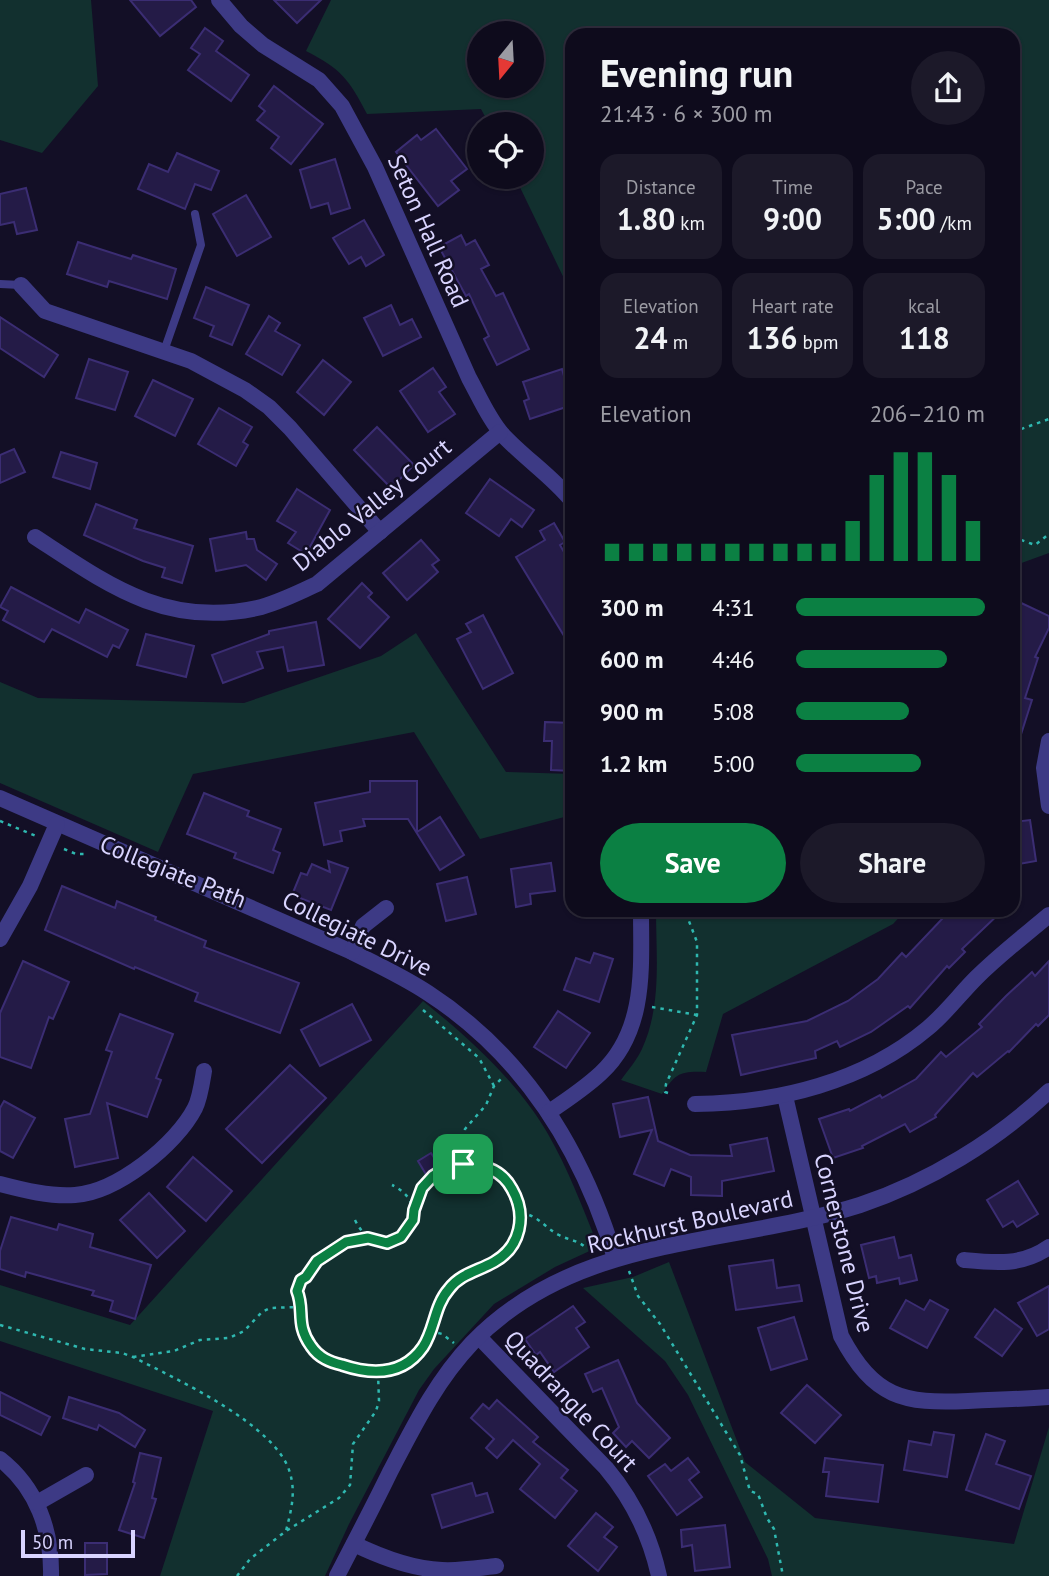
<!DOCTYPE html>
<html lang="en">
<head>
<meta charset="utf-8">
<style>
  :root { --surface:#0e0b1c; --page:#1c1929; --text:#f1f3f6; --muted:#9b9ba3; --line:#2e2b3b; --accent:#0b8043 }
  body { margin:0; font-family:"PT Sans",sans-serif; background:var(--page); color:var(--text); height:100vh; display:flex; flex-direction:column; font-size:26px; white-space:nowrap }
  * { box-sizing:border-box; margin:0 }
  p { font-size:23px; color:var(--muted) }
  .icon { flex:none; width:38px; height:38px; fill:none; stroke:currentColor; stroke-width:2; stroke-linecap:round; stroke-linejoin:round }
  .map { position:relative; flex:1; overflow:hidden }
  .side { position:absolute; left:565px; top:28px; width:455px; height:889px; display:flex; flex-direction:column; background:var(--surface); border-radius:21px; box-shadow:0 2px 5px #0004,0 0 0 2px var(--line) }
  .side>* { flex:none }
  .needle { width:46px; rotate:198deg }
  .fabs { position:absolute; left:467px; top:21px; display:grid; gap:14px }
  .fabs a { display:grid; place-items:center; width:77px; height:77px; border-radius:50%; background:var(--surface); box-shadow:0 2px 5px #0004,0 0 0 2px var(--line); font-size:35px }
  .scale { position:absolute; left:21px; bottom:18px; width:114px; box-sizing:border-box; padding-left:7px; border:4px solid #d9d4ff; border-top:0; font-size:19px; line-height:24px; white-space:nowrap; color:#d9d4ff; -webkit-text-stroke:5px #130f26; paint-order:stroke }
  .pin { position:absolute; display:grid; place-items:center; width:60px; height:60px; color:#fff; margin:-30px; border-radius:14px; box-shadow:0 4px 10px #0006 }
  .round { display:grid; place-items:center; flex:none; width:74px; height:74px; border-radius:37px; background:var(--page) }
  .head { display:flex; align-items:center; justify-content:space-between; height:119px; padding:0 35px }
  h1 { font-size:38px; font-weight:700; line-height:52px }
  .metrics { display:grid; grid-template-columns:repeat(3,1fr); gap:10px; height:119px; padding:7px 35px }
  .metrics div { display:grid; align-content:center; border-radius:18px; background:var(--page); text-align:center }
  .metrics b { font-size:30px; font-weight:700 }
  .metrics small { font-size:19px; font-weight:400 }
  .metrics p { font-size:19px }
  .chart { height:196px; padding:14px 35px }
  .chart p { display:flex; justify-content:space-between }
  .chart svg { width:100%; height:126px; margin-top:7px; stroke:var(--accent); stroke-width:6 }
  .cta { display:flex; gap:14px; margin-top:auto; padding:14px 35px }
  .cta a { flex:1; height:80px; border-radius:42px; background:var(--accent); color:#fff; font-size:28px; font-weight:700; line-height:80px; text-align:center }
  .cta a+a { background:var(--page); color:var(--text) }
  ul { padding:0 35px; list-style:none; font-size:23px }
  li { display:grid; grid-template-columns:112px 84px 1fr; align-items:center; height:52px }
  li i { height:18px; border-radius:9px; background:var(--accent) }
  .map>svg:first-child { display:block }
</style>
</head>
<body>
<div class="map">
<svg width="1049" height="1576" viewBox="0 0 1049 1576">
  <rect width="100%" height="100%" fill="#130f26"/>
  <g fill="#12302f" fill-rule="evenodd">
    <polygon points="0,0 91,0 98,86 42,153 0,140"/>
    <path d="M331,0h718v553l-36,13v-531h-441v260l-57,-118h17v-53h-43l-8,-15 -114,5c-18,-35 -26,-45 -61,-63zM480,33h52v53h-52z"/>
    <polygon points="416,633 506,772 572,774 572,815 480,839 414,732 193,774 158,852 0,783 0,682 38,698 244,703 381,656"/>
    <path d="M656,910h250l-13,14 -170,90 -17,58c-26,-1 -30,1 -44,22l-41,-14c7,-10 16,-20 21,-31 20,-44 14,-92 14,-139z"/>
    <path d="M423,1001c46,37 95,81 125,133 20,35 34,72 49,109l-1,5 -41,19 -61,37 -60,65 -15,21 -70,134 -24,52h-165l53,-165 -213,-70v-56l130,40z"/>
    <polygon points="669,1262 745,1462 815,1518 1014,1544 1049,1427 1049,1576 772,1576 768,1559 688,1395 665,1361 583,1288 633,1277"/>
  </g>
  <g fill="#241b47" stroke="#3b2d73" stroke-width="2">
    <polygon points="130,0 191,0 196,7 160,36"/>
    <polygon points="274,0 321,0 297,23"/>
    <polygon points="205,28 223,41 216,51 249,75 231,101 188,70 200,54 191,48"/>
    <polygon points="274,86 323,124 291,164 271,148 279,137 257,120 265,111 259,106"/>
    <polygon points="436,129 467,169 451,181 459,190 438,206 396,152 417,135 421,140"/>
    <polygon points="177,153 219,171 211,190 195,184 185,209 138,189 149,164 168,172"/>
    <polygon points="335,159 350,208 331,214 328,203 311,208 300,170"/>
    <polygon points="26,188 37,230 17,234 14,222 0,225 0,194"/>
    <polygon points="246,195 271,237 237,256 213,214"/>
    <polygon points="364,220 384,255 366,266 361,257 349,264 333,238"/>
    <polygon points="461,235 466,245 475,240 489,265 481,269 496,296 503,293 529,349 497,365 484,339 489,336 469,294 466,296 439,247"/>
    <polygon points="78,242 131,259 133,255 176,269 167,299 109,281 107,287 67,274"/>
    <polygon points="206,287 249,305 232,345 210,336 214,326 194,318"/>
    <polygon points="391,305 400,325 412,319 421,337 383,356 364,318"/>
    <polygon points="269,316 280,323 275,331 300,345 282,375 246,354"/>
    <polygon points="0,317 58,355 44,377 0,348"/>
    <polygon points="89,359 128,372 115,410 76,398"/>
    <polygon points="323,360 351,382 324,415 297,392"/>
    <polygon points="433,368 446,387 439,392 455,414 428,432 400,391"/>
    <polygon points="562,369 572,405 530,419 524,401 529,399 523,382"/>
    <polygon points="153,380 193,399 175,436 135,416"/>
    <polygon points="219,408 252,427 243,442 248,445 236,466 198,444"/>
    <polygon points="377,427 414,465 391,488 354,450"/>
    <polygon points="14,449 25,472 0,483 0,455"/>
    <polygon points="61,452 97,463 90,489 53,477"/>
    <polygon points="490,479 534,510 522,527 511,519 499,536 466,513"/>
    <polygon points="297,489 330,510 306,554 288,543 296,532 277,521"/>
    <polygon points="96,504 137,520 134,528 193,546 182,583 162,577 165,568 143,561 84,535"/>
    <polygon points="554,523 565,542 560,545 572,566 572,649 516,557 545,540 540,531"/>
    <polygon points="246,532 247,539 254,539 257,550 277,564 266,580 246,565 216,571 210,539"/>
    <polygon points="421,540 439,560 432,565 438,572 407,600 383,573"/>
    <polygon points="362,583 372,593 368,597 389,617 360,648 328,619"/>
    <polygon points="11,587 79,623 86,609 128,630 119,648 113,645 107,657 52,629 44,642 3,620 8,611 0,607"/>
    <polygon points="1017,601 1049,616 1049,628 1035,657 1038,658 1025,698 1032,700 1016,750 1013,749 1013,609"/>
    <polygon points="483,615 513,673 483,689 457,639 471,632 466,624"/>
    <polygon points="316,622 324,665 288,671 283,647 257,652 263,668 223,683 212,655 269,634 269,631"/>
    <polygon points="146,634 194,646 186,677 137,665"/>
    <polygon points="545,722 572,723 572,771 551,770 552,741 544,741"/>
    <polygon points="370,781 417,781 417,832 440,817 464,855 440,870 408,819 363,819 365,826 340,831 342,841 324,845 315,803 370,792"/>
    <polygon points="204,793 249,811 247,816 281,829 273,850 280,853 273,873 234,858 236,853 187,834"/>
    <polygon points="1030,820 1036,861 1013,865 1013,822"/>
    <polygon points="328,861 348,868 331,910 292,895 301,873 307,875 312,864 330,872"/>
    <polygon points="551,863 555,891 530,894 531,904 516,907 511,869"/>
    <polygon points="467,877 476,914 446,921 437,884"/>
    <polygon points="62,886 115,908 117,901 156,917 155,920 206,941 204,947 299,983 280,1033 195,1001 198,993 135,967 134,969 45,930"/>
    <polygon points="935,910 1003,910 962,949 965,952 949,968 947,966 910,1008 908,1006 871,1032 840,1047 837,1041 815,1051 816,1058 741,1075 732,1035 807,1021 848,1001 878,979 902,953 906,957 943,918"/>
    <polygon points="594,953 613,959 599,1002 564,990 576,958 590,963"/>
    <polygon points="23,961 69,982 53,1019 49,1017 31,1068 0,1057 0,1013"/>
    <polygon points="1049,961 1049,1015 1038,1026 1036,1024 1009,1052 1008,1051 977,1077 973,1073 935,1115 936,1117 910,1132 905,1124 862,1146 863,1148 833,1158 819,1119 849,1109 850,1111 880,1095 882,1098 916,1079 941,1052 946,1057 982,1027 979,1024 1006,996 1032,972 1035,976"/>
    <polygon points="352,1004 371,1040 320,1066 301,1030"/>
    <polygon points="558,1011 590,1033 566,1068 534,1047"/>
    <polygon points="120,1014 173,1034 156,1078 161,1080 147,1117 107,1103 118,1158 75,1167 65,1119 90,1114 112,1052 106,1050"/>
    <polygon points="290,1065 326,1098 262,1163 226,1129"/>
    <polygon points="648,1097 658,1141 690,1155 732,1156 730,1145 767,1138 774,1171 722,1181 722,1196 691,1195 691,1177 671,1169 664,1186 634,1174 652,1130 620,1137 613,1104"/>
    <polygon points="4,1101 35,1118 13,1158 0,1151 0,1108"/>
    <polygon points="431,1153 440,1167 427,1176 418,1161"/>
    <polygon points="193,1157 232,1191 206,1221 167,1187"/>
    <polygon points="1018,1181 1038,1214 1017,1227 1013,1221 1003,1227 987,1200"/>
    <polygon points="149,1193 185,1231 157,1258 120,1220"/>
    <polygon points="11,1217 57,1230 59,1224 93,1234 90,1247 151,1265 135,1319 110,1311 113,1301 92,1295 94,1291 26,1272 25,1277 0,1269 0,1251"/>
    <polygon points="894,1237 899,1258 911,1255 917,1280 900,1284 899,1278 877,1283 876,1276 869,1278 861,1245"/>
    <polygon points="773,1260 777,1288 799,1285 802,1301 736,1310 729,1266"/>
    <polygon points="1049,1286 1049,1329 1037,1336 1018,1303"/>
    <polygon points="906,1300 924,1310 930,1300 948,1310 927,1348 890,1328"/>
    <polygon points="573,1306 585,1322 576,1328 589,1347 554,1372 540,1352 536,1355 525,1339"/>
    <polygon points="995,1309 1022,1329 1002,1356 975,1337"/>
    <polygon points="794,1317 807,1359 771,1370 758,1328"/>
    <polygon points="618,1360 637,1403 670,1438 649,1458 632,1441 626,1447 613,1433 619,1427 602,1388 593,1392 585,1374"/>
    <polygon points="807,1385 841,1415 815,1443 781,1413"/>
    <polygon points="0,1392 50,1417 41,1435 0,1415"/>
    <polygon points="69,1397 119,1413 145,1430 135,1447 99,1425 97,1430 63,1418"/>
    <polygon points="497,1400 538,1437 533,1442 568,1470 561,1478 577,1491 555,1518 520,1489 540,1464 513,1440 497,1458 486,1448 494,1439 471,1418 483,1404 489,1409"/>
    <polygon points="934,1432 954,1435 947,1477 904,1470 909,1441 931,1445"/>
    <polygon points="986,1434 1005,1441 996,1464 1031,1476 1019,1509 966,1490"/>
    <polygon points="140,1453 161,1458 152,1498 156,1499 144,1538 119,1530 135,1483 133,1482"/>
    <polygon points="688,1458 699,1472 689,1480 702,1497 677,1515 648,1476 665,1464 671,1471"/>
    <polygon points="825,1458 883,1465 878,1502 826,1496 829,1472 823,1472"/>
    <polygon points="472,1483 476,1496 487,1493 493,1512 442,1528 432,1495"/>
    <polygon points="596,1513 613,1527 604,1537 617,1547 598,1571 568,1546"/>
    <polygon points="725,1525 730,1567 695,1571 692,1545 682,1547 681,1530"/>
    <polygon points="85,1543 107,1543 107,1574 85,1575"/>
  </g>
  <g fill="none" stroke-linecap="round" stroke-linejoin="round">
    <g stroke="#2fb8b0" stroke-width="2.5" stroke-dasharray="3.5 5" stroke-linecap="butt">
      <polyline points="1013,432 1049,419"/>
      <polyline points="1013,537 1035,545 1049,534"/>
      <polyline points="0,821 36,836"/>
      <polyline points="64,849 76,854 88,854"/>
      <polyline points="652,1007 697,1015"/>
      <polyline points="423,1010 479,1058 494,1086"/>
      <polyline points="668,1093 665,1092 666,1084 697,1015 697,942 687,916 689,910"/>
      <polyline points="463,1164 465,1129 486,1105 494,1086 501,1079"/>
      <path d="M521,1213c17,2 24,15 38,22 9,5 18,5 26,12"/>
      <path d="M355,1220c28,57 91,-9 37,-35"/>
      <path d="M368,1238c-19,4 -40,8 -52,25 -6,6 -7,13 -15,17l-4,11c8,18 -2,33 14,56 8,11 19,15 32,19 29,9 62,9 81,-20 11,-18 10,-41 25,-58 23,-26 67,-24 71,-66 6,-64 -84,-84 -106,-12"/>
      <polyline points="629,1271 638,1296 660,1324 740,1455 750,1491 758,1494 767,1518 774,1529 783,1576"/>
      <path d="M0,1325l85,24 37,4 11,4c43,22 144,68 157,116 6,20 1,38 -4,58"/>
      <polyline points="430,1331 442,1334 454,1343"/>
      <polyline points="133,1357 174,1351 200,1340 229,1338 244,1331 262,1312 270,1308 298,1307"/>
      <polyline points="237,1576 250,1559 286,1531 339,1498 350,1485 353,1444 376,1411 379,1401 378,1373"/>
    </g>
    <g stroke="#3d3a85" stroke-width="8">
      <polyline points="0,284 21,285"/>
      <polyline points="164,351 201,245 195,214"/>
    </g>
    <g stroke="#3d3a85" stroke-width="16">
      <path d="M219,0l22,26 22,19 56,35 23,26 33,61 94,211c10,18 19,40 33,56 22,24 50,42 70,67"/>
      <polyline points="21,285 45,311 191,361 245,390 269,407 290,428 380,532"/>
      <path d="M35,537c72,47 130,91 222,71 21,-5 40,-15 60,-24l183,-152"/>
      <polyline points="1049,741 1044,768 1049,806"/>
      <path d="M0,798l352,154c26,13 52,25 76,41 97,63 154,156 187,265"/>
      <polyline points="0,939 30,886 57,824"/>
      <polyline points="352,952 363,926 386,908"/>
      <path d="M785,1096l56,240c33,62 62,68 127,65 27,-1 54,-2 81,-4"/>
      <path d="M695,1104c83,-1 169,-22 233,-76 18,-15 32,-34 48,-50 23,-23 48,-42 73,-63"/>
      <path d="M549,1112c18,-12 36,-24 52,-39 46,-43 40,-106 40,-163"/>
      <path d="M0,1184c23,6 51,13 75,11 42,-3 101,-50 120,-87 5,-10 7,-25 9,-37"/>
      <path d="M964,1260c31,3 58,6 85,-13"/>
      <path d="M479,1337l127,131c27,32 44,67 53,108"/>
      <path d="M0,1459c37,29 52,72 51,117"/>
      <polyline points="37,1503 86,1475"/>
      <path d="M354,1544c27,13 57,25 88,26 18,1 36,-2 54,-4"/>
      <path d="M337,1576c18,-35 36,-69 53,-104 24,-46 46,-91 82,-129 105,-109 255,-96 388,-138 69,-23 136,-64 189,-114"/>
    </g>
  </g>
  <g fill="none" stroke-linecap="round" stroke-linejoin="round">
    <defs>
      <path id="route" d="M463,1164c20,0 39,6 49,25 15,26 9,58 -18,73 -16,9 -34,12 -45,27 -15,17 -14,40 -26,58 -20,29 -51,28 -81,18 -12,-3 -23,-7 -31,-19 -16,-22 -6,-36 -14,-55l4,-11 5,-3 11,-16 29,-19 22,-4 19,5 14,-6 12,-17 1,-10 8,-22 11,-12 8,-5z"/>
    </defs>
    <use href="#route" stroke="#fff" stroke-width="14"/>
    <use href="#route" stroke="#0b8043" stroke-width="9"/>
  </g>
  <g text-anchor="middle" stroke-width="5" stroke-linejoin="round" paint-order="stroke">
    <g font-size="24" fill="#d9d4ff" stroke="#130f26">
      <text transform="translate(428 231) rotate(66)" y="8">Seton Hall Road</text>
      <text transform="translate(372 505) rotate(-39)" y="8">Diablo Valley Court</text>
      <text transform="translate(173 872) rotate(22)" y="8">Collegiate Path</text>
      <text transform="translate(357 934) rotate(26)" y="8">Collegiate Drive</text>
      <text transform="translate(690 1222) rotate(-13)" y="8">Rockhurst Boulevard</text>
      <text transform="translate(844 1243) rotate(76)" y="8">Cornerstone Drive</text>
      <text transform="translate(571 1401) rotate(47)" y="8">Quadrangle Court</text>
    </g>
  </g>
</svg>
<div class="fabs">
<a><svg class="needle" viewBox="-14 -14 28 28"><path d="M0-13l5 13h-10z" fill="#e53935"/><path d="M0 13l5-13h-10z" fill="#9b9ba3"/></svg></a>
<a><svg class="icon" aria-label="locate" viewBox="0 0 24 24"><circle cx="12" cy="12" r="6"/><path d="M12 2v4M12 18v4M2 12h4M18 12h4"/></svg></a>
</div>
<div class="scale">50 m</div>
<div class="pin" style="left:463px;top:1164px;background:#1e9e55"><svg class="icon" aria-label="arrive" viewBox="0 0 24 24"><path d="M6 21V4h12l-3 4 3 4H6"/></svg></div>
<section class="side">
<div class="head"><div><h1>Evening run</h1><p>21:43 · 6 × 300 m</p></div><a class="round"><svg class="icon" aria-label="share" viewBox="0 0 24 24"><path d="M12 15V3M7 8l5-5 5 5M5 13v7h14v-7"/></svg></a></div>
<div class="metrics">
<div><p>Distance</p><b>1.80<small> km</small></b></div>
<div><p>Time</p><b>9:00</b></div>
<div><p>Pace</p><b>5:00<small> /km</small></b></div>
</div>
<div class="metrics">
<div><p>Elevation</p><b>24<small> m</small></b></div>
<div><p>Heart rate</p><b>136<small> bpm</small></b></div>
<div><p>kcal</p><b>118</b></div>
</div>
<div class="chart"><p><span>Elevation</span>206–210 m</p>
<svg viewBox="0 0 160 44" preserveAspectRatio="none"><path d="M5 44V38M15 44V38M25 44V38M35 44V38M45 44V38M55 44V38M65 44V38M75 44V38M85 44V38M95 44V38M105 44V30M115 44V14M125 44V6M135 44V6M145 44V14M155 44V30"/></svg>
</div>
<ul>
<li><b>300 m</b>4:31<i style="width:100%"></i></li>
<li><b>600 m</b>4:46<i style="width:80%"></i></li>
<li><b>900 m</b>5:08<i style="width:60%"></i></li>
<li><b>1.2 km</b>5:00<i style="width:66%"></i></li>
</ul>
<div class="cta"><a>Save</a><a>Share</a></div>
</section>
</div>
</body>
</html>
